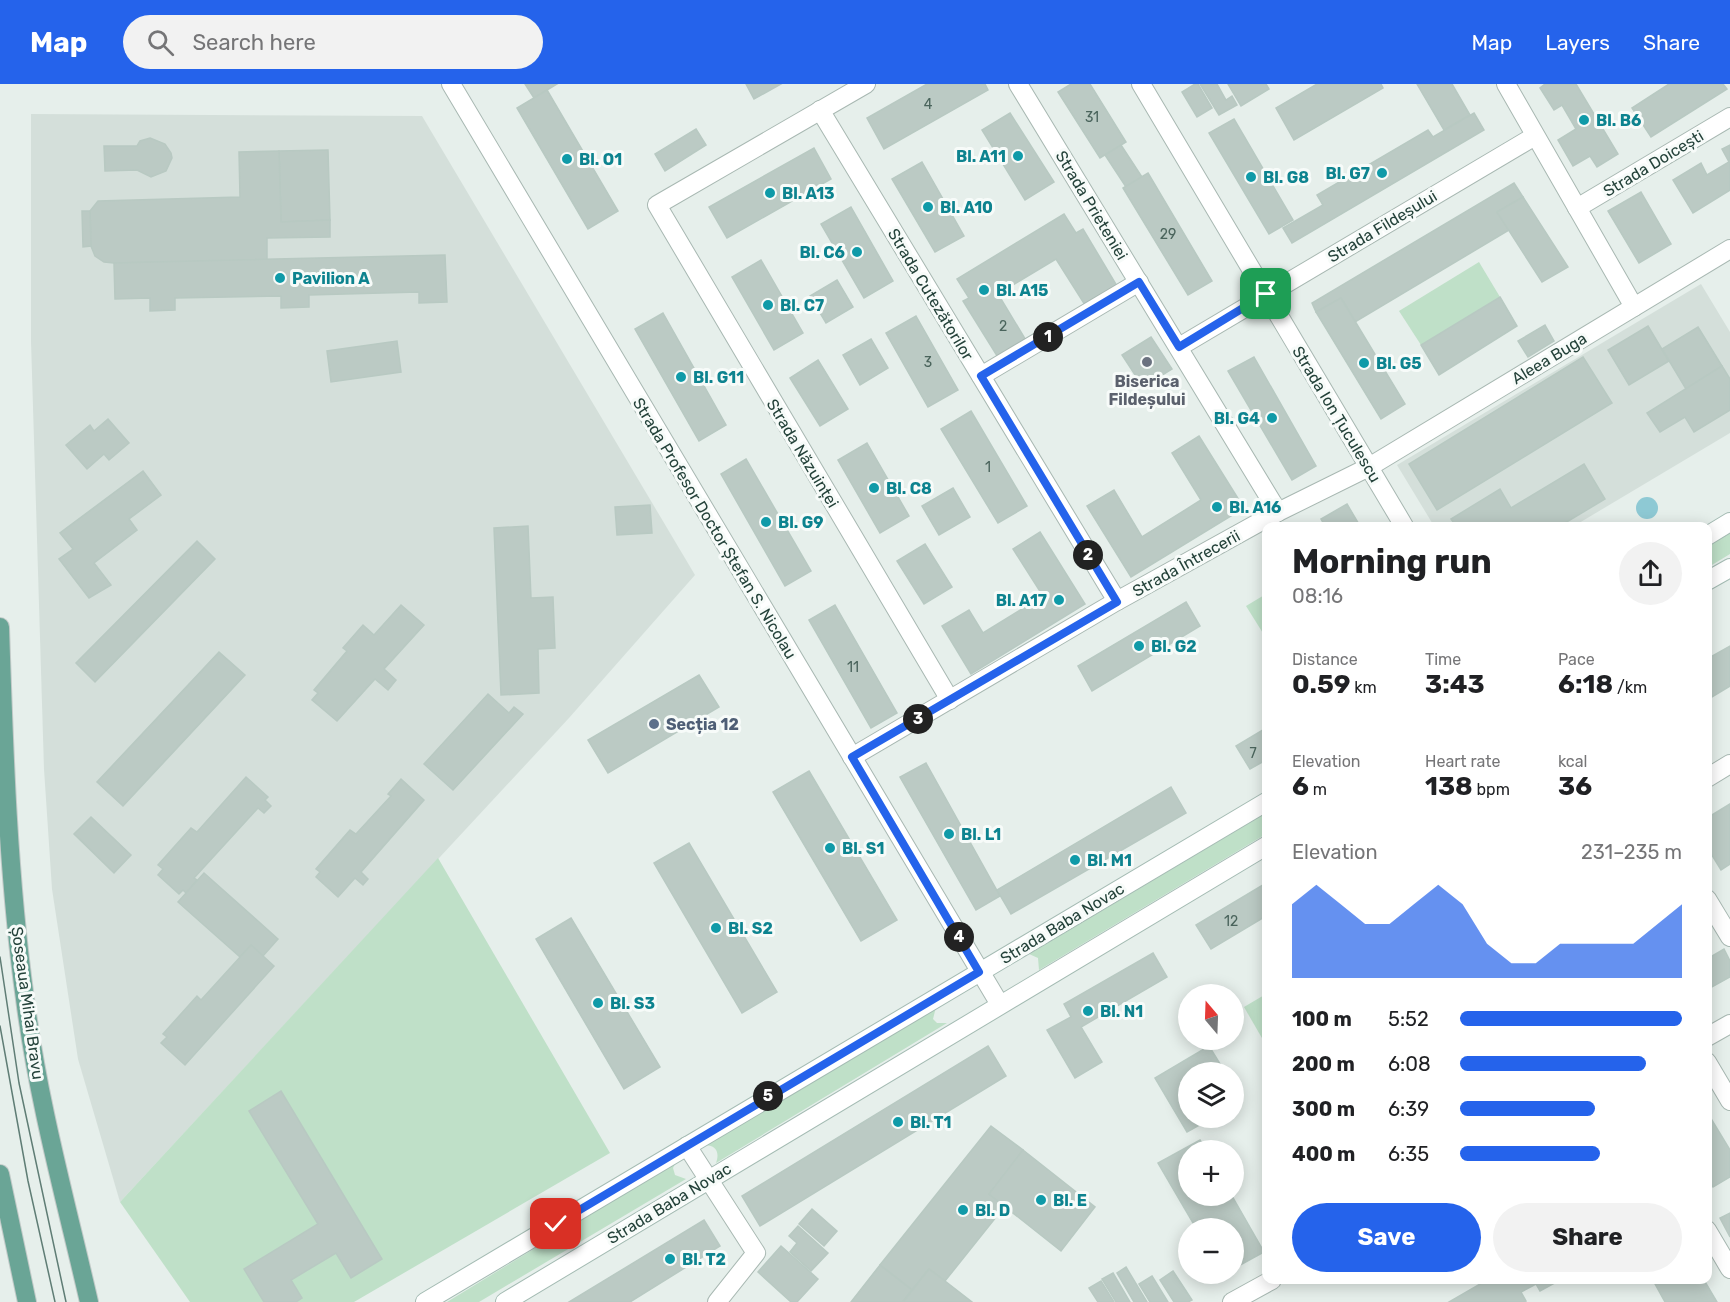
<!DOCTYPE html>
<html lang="en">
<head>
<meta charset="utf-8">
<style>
  :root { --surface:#fff; --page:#f2f2f2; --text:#202124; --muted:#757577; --accent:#2563eb }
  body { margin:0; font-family:Rubik,sans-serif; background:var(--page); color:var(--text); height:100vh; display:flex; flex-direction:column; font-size:22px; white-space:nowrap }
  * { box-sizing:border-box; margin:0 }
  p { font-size:20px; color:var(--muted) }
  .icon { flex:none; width:33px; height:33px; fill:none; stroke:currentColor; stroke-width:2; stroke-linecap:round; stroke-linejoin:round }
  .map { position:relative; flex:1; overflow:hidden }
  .side { position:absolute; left:1262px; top:438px; width:450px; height:762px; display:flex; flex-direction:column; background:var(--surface); border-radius:12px; box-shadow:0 3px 15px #0003 }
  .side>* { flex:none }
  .needle { width:39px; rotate:341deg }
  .tools { position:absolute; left:1178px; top:900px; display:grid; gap:12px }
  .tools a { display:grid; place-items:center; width:66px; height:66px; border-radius:50%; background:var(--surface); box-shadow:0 3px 15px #0003; font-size:30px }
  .pin { position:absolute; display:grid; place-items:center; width:51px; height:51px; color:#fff; margin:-26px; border-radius:12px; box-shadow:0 3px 9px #0006 }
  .km { position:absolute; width:30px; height:30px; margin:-15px; border-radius:50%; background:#222; color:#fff; font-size:16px; line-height:30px; text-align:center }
  .round { display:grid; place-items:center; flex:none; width:63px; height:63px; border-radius:32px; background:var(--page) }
  .head { display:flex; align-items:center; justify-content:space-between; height:102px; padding:0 30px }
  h1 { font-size:33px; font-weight:700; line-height:45px }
  .figures { display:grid; grid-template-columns:repeat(3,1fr); gap:9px; height:102px; padding:6px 30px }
  .figures div { display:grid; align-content:center }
  .figures b { font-size:26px; font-weight:700 }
  .figures small { font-size:16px; font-weight:400 }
  .figures p { font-size:16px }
  .chart { height:168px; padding:12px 30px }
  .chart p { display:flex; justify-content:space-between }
  .chart svg { width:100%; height:108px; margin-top:6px; fill:var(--accent); opacity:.7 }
  .cta { display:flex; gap:12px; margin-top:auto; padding:12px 30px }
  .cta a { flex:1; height:69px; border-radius:36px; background:var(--accent); color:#fff; font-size:24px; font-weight:700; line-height:69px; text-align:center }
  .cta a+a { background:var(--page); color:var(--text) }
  ul { padding:0 30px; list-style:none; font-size:20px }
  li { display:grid; grid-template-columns:96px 72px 1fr; align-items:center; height:45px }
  li i { height:15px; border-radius:8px; background:var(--accent) }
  header { display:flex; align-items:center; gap:36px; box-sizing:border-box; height:84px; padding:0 30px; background:var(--accent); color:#fff }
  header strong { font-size:28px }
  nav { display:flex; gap:33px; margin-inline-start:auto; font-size:21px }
  .search { width:420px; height:54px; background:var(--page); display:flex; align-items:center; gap:15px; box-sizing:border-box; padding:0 21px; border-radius:33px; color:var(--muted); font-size:22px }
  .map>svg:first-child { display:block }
</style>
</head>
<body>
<header>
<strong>Map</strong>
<div class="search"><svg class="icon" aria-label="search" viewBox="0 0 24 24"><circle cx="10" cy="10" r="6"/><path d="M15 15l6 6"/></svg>Search here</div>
<nav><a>Map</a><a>Layers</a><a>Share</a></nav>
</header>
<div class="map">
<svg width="1730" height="1218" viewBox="0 0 1730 1218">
  <rect width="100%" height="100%" fill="#e6efeb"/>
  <g fill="#d4dfda">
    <polygon points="31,30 422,32 695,491 569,634 120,1118 78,975 52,805 44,685 31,257"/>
    <polygon points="1701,200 1730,248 1730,349 1574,442 1434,442 1397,381"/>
  </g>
  <g fill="#bfe0c8">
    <polygon points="1479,178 1500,213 1421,261 1399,227"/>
    <polygon points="1730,449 1730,470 1707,484 1707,463"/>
    <polygon points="1266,510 1266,554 1246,522"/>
    <polygon points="1266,729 1266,750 1039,886 1038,874 1029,870"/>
    <polygon points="438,774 610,1069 354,1218 190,1218 120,1118"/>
    <polygon points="1266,910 1266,961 1244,923"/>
    <path d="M936,923l-3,12 4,4h10l-231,140c4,-11 0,-18 -12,-18z"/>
    <polygon points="676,1078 673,1084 675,1091 686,1095 479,1218 447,1218"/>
  </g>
  <circle fill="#8ec9d4" cx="1647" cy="424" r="11"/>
  <g fill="#bbcac4" stroke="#b8c9c2" stroke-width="1.5">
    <polygon points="525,0 557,0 534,14"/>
    <polygon points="746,0 781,0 754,15"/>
    <polygon points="927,0 985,0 988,6 884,65 867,34"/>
    <polygon points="1071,0 1090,0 1126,58 1100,74 1058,8"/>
    <polygon points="1195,0 1198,0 1212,24 1197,33 1182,8"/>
    <polygon points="1200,0 1217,0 1226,16 1232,12 1237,21 1219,31"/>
    <polygon points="1228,0 1266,0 1269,5 1241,22"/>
    <polygon points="1317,0 1381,0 1383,4 1294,56 1276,24"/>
    <polygon points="1417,0 1452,0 1470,31 1444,46"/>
    <polygon points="1545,0 1576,0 1618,70 1597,83 1590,72 1573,82 1558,56 1576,45 1562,21 1554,26 1540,4"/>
    <polygon points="1669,0 1723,0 1727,5 1651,53 1632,24"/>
    <polygon points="547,6 618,127 588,145 517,24"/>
    <polygon points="1010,29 1054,98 1025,116 982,46"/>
    <polygon points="1474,29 1484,46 1292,159 1283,144 1323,121 1317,111 1428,46 1433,53"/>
    <polygon points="1234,35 1293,136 1269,150 1209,49"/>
    <polygon points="696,45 706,61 665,87 655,70"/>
    <polygon points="150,54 165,60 171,69 172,74 166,87 151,93 137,86 105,87 104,62 137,62 140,57"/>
    <polygon points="1121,61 1142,93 1126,103 1105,71"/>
    <polygon points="1730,61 1730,106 1693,129 1673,96 1701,79 1707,91 1729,78 1722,65"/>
    <polygon points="814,64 831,95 727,154 709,123"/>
    <polygon points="328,66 330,136 281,138 279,67"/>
    <polygon points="279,67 281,138 330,136 330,153 267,154 267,176 114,179 104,178 95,172 91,162 90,127 98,117 240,113 239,68"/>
    <polygon points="922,78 964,152 935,168 892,95"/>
    <polygon points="1148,89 1212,197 1188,211 1123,104"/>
    <polygon points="1514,99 1523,113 1497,128 1509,146 1355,238 1341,214 1316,228 1312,219"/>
    <polygon points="1641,108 1671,160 1639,179 1608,127"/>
    <polygon points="1523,113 1568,183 1542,198 1497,128"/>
    <polygon points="851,123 893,197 864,214 821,140"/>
    <polygon points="82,127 90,127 91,162 83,163"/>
    <polygon points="1064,130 1076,149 1083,145 1117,202 1085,221 1056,175 998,210 1027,258 999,275 963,217 969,214 957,195"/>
    <polygon points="445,171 447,218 419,219 419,208 309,211 309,223 281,224 281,212 175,214 175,226 150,227 150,214 115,215 114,179"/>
    <polygon points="761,176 803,249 774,266 732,193"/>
    <polygon points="837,196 853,223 826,239 810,212"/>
    <polygon points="1500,213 1517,242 1439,291 1421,261"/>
    <polygon points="1341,214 1405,320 1381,335 1316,228"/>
    <polygon points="663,229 726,341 699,357 635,245"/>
    <polygon points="916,232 958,306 928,323 886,249"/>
    <polygon points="1545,241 1554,257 1528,273 1518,257"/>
    <polygon points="1648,242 1669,277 1629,301 1608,266"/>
    <polygon points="1698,243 1722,282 1686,305 1662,265"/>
    <polygon points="1151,253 1172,285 1143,303 1122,271"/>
    <polygon points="871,255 888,284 860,301 843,271"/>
    <polygon points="397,257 401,288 331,298 327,267"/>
    <polygon points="1254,273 1316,382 1292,396 1228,287"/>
    <polygon points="1583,273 1612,319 1437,426 1409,380"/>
    <polygon points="818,276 848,325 820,342 790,294"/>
    <polygon points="1722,282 1730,295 1730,326 1694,348 1685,333 1660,348 1647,329"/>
    <polygon points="971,327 1027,422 998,439 941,345"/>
    <polygon points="108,335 129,359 109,376 104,370 87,385 66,361 90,341 94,347"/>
    <polygon points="1199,352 1244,424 1131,493 1087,422 1114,406 1142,453 1201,416 1172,369"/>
    <polygon points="867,359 909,432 880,449 838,376"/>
    <polygon points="746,375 811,487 785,502 721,390"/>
    <polygon points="1584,380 1605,415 1560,442 1456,442 1451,435 1500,405 1511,424"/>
    <polygon points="143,387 161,411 129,435 137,446 94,479 111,501 89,514 59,475 73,465 60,449"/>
    <polygon points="953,404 970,433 939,451 922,422"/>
    <polygon points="1347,420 1360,442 1325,442 1321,435"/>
    <polygon points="650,421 652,449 617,451 615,423"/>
    <polygon points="528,442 531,514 553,513 555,564 538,565 539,609 501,611 494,444"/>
    <polygon points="1040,448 1085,520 971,590 942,542 969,526 983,549 1043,512 1013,465"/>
    <polygon points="197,457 215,475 95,598 76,579"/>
    <polygon points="925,460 952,503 924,520 897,477"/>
    <polygon points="1186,518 1200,542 1092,607 1078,582"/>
    <polygon points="401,521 424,541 384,585 396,596 388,606 375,595 337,637 312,616 318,609 314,606 347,567 343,564 363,541 374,551"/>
    <polygon points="835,521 897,629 871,644 809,536"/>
    <polygon points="1730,562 1730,602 1707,616 1707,575"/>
    <polygon points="219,568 245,591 123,722 97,698"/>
    <polygon points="699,591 719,623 608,689 588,656"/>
    <polygon points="488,610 509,629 514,623 523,630 453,706 424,680"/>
    <polygon points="1266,644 1266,676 1250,685 1236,662"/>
    <polygon points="926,679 1000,812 976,826 900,693"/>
    <polygon points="809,687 897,836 861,857 773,708"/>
    <polygon points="246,693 268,713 265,716 271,722 264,729 258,724 194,794 197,796 186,809 183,806 179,810 158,791 163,785 158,781 191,744 197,748"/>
    <polygon points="401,695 424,716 361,788 368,795 363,801 355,794 338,813 316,793 320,788 316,785 350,746 356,750 391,712 388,710"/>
    <polygon points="1171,703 1186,729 1011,830 997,806"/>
    <polygon points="1730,720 1730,780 1721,786 1707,763 1707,734"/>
    <polygon points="91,733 131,771 114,789 74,750"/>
    <polygon points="689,759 777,908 742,929 654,779"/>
    <polygon points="204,789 278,855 263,872 251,861 240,873 178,818"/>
    <polygon points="1266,799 1266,832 1211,865 1196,841"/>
    <polygon points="571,834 660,983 624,1005 536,855"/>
    <polygon points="251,861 274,882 185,981 161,959 167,953 163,950 197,912 201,916"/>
    <polygon points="1724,865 1730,877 1730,893 1710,904 1707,898 1707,875"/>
    <polygon points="1153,869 1167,893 1081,943 1102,978 1075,994 1047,946 1071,933 1064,920"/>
    <polygon points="988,962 1006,992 760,1142 742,1112"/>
    <polygon points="1209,962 1225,988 1188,988 1188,1034 1212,1034 1187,1048 1155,994"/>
    <polygon points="1233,1003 1241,1016 1233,1021"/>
    <polygon points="281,1007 382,1175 351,1194 336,1169 291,1196 302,1214 296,1218 264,1218 244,1185 318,1140 249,1027"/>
    <polygon points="1707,1028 1730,1066 1730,1093 1713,1103 1707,1093"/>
    <polygon points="991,1042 1023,1066 989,1110 1005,1122 945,1197 929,1185 912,1206 880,1181"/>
    <polygon points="1200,1056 1206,1066 1188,1066 1188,1112 1232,1112 1264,1168 1233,1185 1233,1144 1196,1144 1158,1079"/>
    <polygon points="1023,1066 1095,1123 1061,1167 989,1110"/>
    <polygon points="812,1125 837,1147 824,1162 799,1140"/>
    <polygon points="1730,1129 1730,1153 1720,1134"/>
    <polygon points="704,1136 720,1162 630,1218 569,1218"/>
    <polygon points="798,1142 828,1169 811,1187 790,1168 797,1159 789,1152"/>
    <polygon points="781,1162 818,1195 797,1218 791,1218 758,1188"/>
    <polygon points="880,1181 912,1206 903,1218 851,1218"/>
    <polygon points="1126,1183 1147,1218 1134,1218 1117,1189"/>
    <polygon points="929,1185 945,1197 972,1218 903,1218"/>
    <polygon points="1173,1187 1192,1216 1188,1218 1174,1218 1160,1196"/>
    <polygon points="1113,1189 1130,1218 1116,1218 1102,1195"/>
    <polygon points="1152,1192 1168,1218 1150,1218 1139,1200"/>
    <polygon points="1487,1196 1560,1196 1540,1207 1536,1200 1521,1208 1526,1217 1523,1218 1449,1218"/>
    <polygon points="1658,1196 1704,1196 1717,1218 1665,1218 1654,1198"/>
    <polygon points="1101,1197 1114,1218 1098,1218 1089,1204"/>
  </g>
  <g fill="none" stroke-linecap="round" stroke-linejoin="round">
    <defs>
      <g id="street">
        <polyline points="451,0 999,919"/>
        <polyline points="866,0 657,121 950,616"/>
        <polyline points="1018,0 1278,428"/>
        <polyline points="1141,0 1404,442"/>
        <polyline points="1506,0 1634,223"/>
        <polyline points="820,26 1117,517"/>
        <polyline points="1577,124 1730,33"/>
        <polyline points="1179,263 1535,52"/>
        <polyline points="981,292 1139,198"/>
        <polyline points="852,673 1117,517 1278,428 1369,383 1730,165"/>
        <polyline points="1707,694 1730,680"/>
        <polyline points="1707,815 1730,853"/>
        <polyline points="1707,953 1730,940"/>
        <polyline points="1707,978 1730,1017"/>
        <polyline points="687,1062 756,1169 717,1218"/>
        <polyline points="1707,1146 1730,1185"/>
        <polyline points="1232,1218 1272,1196"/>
      </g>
      <g id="secondary">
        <polyline points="1707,452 1730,438"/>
        <polyline points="1707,497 1730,484"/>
        <polyline points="425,1218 1266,718"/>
        <polyline points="505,1218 1266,762"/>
      </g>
      <g id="primary">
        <path d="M0,543c4,124 8,249 25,372 13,102 41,203 64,303"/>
        <polyline points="0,1090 27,1218"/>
      </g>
    </defs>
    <use href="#street" stroke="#a8b8b2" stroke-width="20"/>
    <use href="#secondary" stroke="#a4bbb3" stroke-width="20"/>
    <use href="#primary" stroke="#c2cac8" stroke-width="20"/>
    <use href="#street" stroke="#fff" stroke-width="18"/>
    <use href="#secondary" stroke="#fff" stroke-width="18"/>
    <use href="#primary" stroke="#6aa596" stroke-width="18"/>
    <g stroke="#5f7d75" stroke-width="1.5">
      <polyline points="0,873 19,999 66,1218"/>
      <polyline points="0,942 28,1097 55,1218"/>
    </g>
  </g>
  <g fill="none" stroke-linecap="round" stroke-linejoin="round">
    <defs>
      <polyline id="route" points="556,1140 979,888 852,673 1117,518 981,292 1139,198 1179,263 1266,210"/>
    </defs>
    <use href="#route" stroke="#fff" stroke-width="12"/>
    <use href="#route" stroke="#2563eb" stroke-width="8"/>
  </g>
  <g fill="#0f9aa8" stroke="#f7fbf9" stroke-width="2">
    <circle cx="1584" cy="36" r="6"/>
    <circle cx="1018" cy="72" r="6"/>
    <circle cx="567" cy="75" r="6"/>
    <circle cx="1382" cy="89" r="6"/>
    <circle cx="1251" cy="93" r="6"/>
    <circle cx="770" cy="109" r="6"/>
    <circle cx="928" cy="123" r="6"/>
    <circle cx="857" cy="168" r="6"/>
    <circle cx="280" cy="194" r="6"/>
    <circle cx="984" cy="206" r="6"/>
    <circle cx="768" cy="221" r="6"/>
    <circle cx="1364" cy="279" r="6"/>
    <circle cx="681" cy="293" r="6"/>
    <circle cx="1272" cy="334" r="6"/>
    <circle cx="874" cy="404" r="6"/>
    <circle cx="1217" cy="423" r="6"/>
    <circle cx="766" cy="438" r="6"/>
    <circle cx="1059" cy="516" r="6"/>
    <circle cx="1139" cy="562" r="6"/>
    <circle cx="949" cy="750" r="6"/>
    <circle cx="830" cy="764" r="6"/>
    <circle cx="1075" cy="776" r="6"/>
    <circle cx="716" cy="844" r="6"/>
    <circle cx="598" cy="919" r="6"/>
    <circle cx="1088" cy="927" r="6"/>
    <circle cx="898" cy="1038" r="6"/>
    <circle cx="1041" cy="1116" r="6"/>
    <circle cx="963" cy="1126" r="6"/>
    <circle cx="670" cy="1175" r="6"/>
  </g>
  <circle fill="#6b7280" stroke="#f7fbf9" stroke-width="2" cx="1147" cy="278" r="6"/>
  <circle fill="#5c6f8a" stroke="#f7fbf9" stroke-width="2" cx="654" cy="640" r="6"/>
  <g text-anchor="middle" stroke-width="6" stroke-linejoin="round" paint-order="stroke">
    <g font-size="14" fill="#4a645c">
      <text x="928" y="25">4</text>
      <text x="1092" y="38">31</text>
      <text x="1168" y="155">29</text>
      <text x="1003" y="247">2</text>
      <text x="928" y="283">3</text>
      <text x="988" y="388">1</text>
      <text x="853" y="588">11</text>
      <text x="1253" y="674">7</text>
      <text x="1231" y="842">12</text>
    </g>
    <g font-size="16" font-weight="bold" fill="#0d838f" stroke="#f7fbf9" text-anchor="start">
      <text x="1596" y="42">Bl. B6</text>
      <text x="1006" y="78" text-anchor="end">Bl. A11</text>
      <text x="579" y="81">Bl. O1</text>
      <text x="1370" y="95" text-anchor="end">Bl. G7</text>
      <text x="1263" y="99">Bl. G8</text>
      <text x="782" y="115">Bl. A13</text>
      <text x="940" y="129">Bl. A10</text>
      <text x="845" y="174" text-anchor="end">Bl. C6</text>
      <text x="292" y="200">Pavilion A</text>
      <text x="996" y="212">Bl. A15</text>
      <text x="780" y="227">Bl. C7</text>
      <text x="1376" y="285">Bl. G5</text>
      <text x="693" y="299">Bl. G11</text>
      <text x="1260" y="340" text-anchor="end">Bl. G4</text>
      <text x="886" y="410">Bl. C8</text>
      <text x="1229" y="429">Bl. A16</text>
      <text x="778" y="444">Bl. G9</text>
      <text x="1047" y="522" text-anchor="end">Bl. A17</text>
      <text x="1151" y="568">Bl. G2</text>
      <text x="961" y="756">Bl. L1</text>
      <text x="842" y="770">Bl. S1</text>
      <text x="1087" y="782">Bl. M1</text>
      <text x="728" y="850">Bl. S2</text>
      <text x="610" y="925">Bl. S3</text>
      <text x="1100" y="933">Bl. N1</text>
      <text x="910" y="1044">Bl. T1</text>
      <text x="1053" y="1122">Bl. E</text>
      <text x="975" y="1132">Bl. D</text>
      <text x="682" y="1181">Bl. T2</text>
    </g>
    <g font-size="16" fill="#24423a" stroke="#f7fbf9">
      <text transform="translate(1653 79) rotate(-31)" y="6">Strada Doicești</text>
      <text transform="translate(1092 121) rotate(59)" y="6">Strada Prieteniei</text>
      <text transform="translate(1382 142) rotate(-31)" y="6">Strada Fildeșului</text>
      <text transform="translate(931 210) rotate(59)" y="6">Strada Cutezătorilor</text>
      <text transform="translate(1549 274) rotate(-31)" y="6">Aleea Buga</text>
      <text transform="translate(1337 330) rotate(59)" y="6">Strada Ion Țuculescu</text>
      <text transform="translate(803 369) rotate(59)" y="6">Strada Năzuinței</text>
      <text transform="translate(715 444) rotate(59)" y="6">Strada Profesor Doctor Ștefan S. Nicolau</text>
      <text transform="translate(1186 479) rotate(-29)" y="6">Strada Întrecerii</text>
      <text transform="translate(1062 839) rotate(-31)" y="6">Strada Baba Novac</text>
      <text transform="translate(28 919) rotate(82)" y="6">Șoseaua Mihai Bravu</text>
      <text transform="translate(669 1119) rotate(-31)" y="6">Strada Baba Novac</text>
    </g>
    <g font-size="16" font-weight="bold" fill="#5b616d" stroke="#f7fbf9">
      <text x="1147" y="303">Biserica<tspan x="1147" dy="18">Fildeșului</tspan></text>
    </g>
    <g font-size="16" font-weight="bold" fill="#4e5e75" stroke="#f7fbf9" text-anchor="start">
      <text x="666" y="646">Secția 12</text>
    </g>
  </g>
</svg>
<div class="tools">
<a><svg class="needle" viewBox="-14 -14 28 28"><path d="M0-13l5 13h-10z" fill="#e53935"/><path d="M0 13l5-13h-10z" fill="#757577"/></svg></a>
<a><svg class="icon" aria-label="layers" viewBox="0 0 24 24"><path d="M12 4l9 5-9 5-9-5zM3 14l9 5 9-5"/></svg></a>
<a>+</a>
<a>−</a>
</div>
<div class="pin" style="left:1266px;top:210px;background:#1e9e55"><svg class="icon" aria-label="arrive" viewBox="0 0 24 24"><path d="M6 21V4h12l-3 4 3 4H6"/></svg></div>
<div class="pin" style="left:556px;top:1140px;background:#d93025"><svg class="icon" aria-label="check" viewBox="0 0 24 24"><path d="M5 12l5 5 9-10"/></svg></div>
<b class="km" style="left:1048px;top:253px">1</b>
<b class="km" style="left:1088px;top:471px">2</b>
<b class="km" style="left:918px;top:635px">3</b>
<b class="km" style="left:959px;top:853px">4</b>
<b class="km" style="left:768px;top:1012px">5</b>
<section class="side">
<div class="head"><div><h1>Morning run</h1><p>08:16</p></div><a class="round"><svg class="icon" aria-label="share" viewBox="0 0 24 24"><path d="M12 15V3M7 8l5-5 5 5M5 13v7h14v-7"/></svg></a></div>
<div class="figures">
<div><p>Distance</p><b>0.59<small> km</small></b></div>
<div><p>Time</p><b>3:43</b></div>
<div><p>Pace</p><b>6:18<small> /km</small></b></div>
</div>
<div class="figures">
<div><p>Elevation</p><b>6<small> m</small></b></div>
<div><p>Heart rate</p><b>138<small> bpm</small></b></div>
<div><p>kcal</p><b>36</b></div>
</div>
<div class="chart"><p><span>Elevation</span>231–235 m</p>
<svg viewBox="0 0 160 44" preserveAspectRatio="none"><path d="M0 44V14L10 6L20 14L30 22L40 22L50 14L60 6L70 14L80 30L90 38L100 38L110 30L120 30L130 30L140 30L150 22L160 14V44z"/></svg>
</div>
<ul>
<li><b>100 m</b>5:52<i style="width:100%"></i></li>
<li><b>200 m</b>6:08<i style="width:84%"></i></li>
<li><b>300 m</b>6:39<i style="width:61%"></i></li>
<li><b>400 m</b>6:35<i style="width:63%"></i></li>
</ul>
<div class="cta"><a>Save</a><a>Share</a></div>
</section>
</div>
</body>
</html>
